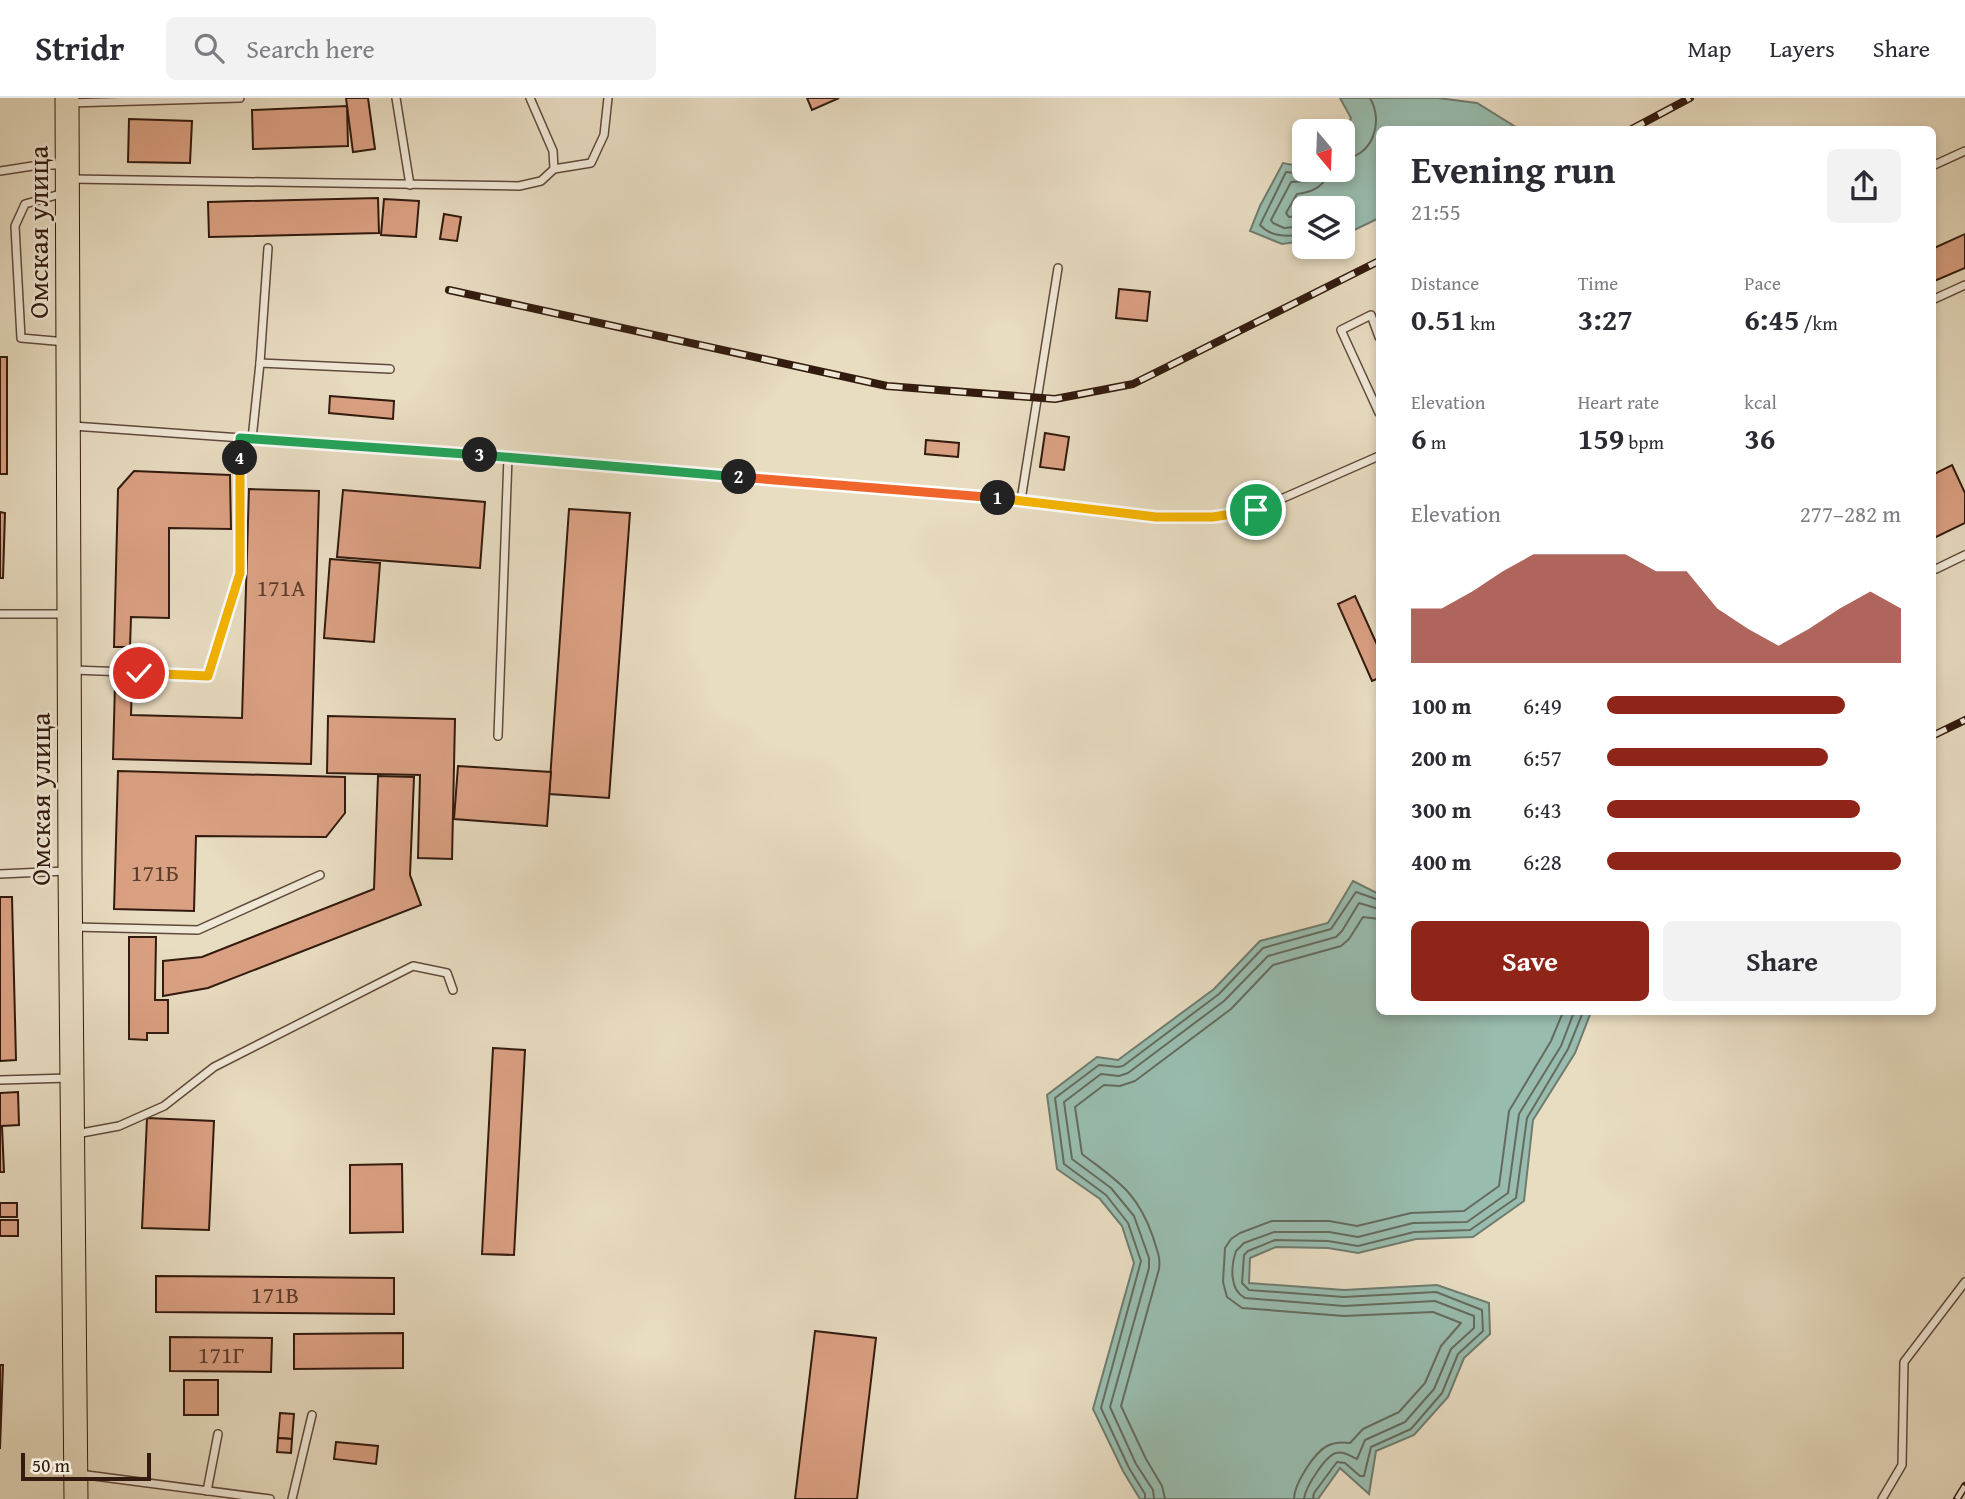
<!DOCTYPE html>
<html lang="en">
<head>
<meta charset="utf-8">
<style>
  :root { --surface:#fff; --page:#f2f2f3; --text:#2b2b33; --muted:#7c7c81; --line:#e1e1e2; --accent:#8f2418 }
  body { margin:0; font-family:"Gentium Book Plus",serif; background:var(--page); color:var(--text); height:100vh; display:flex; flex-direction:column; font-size:26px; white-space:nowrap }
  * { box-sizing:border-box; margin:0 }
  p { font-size:23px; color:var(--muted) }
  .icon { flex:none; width:38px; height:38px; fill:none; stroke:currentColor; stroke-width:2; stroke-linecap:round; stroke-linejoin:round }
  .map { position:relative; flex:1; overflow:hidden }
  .side { position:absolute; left:1376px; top:28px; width:560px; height:889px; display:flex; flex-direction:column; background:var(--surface); border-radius:10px; box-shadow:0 4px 10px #0003 }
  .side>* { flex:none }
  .needle { width:46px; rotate:161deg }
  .controls { position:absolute; left:1292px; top:21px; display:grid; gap:14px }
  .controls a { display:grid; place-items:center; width:63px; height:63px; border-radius:10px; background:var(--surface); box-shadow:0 4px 10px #0003; font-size:35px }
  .scale { position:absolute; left:21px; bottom:18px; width:130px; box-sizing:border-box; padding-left:7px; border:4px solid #321a0e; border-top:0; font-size:19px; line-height:24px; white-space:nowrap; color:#321a0e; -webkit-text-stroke:5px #f0e8d7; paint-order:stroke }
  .pin { position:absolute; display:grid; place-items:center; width:60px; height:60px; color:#fff; margin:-30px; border:4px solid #fff; border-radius:50%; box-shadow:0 2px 7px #0007 }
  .km { position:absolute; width:35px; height:35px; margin:-18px; border-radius:50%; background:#222; color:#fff; font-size:19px; line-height:35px; text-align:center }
  .round { display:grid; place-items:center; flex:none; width:74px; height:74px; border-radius:10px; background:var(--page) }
  .summary { display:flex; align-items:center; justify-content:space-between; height:119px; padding:0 35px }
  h1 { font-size:38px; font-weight:700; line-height:52px }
  .figures { display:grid; grid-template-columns:repeat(3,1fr); gap:10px; height:119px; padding:7px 35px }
  .figures div { display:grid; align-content:center }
  .figures b { font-size:30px; font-weight:700 }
  .figures small { font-size:19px; font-weight:400 }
  .figures p { font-size:19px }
  .chart { height:196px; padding:14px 35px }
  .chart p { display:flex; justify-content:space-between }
  .chart svg { width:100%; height:126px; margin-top:7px; fill:var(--accent); opacity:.7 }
  .action { display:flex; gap:14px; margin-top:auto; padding:14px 35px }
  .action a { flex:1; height:80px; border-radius:10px; background:var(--accent); color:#fff; font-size:28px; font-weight:700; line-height:80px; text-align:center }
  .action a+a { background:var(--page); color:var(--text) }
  ul { padding:0 35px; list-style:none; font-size:23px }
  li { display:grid; grid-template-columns:112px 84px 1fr; align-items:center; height:52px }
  li i { height:18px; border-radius:9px; background:var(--accent) }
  header { display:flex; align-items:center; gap:42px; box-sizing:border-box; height:98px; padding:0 35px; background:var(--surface); border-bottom:2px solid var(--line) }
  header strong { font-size:33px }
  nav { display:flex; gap:38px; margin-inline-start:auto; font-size:24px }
  .search { width:490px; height:63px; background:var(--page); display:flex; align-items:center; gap:18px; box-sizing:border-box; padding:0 24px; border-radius:10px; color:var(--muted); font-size:26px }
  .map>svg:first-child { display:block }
</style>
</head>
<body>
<header>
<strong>Stridr</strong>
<div class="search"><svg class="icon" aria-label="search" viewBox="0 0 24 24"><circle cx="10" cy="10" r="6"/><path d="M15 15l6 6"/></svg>Search here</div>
<nav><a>Map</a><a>Layers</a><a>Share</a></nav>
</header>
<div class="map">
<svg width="1965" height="1401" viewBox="0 0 1965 1401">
  <rect width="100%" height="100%" fill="#e8dcc1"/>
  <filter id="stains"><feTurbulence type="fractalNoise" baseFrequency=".00286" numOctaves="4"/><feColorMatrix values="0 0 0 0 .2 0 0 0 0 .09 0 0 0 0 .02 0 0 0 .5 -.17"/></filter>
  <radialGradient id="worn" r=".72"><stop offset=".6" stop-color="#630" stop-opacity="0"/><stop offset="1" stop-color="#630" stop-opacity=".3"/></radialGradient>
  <g fill="#98bcae" stroke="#6f7b6e" stroke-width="2">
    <polygon points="1340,0 1438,0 1477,5 1519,31 1379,32 1379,120 1342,138 1342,110 1304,110 1304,143 1282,146 1250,133 1260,108 1283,65 1304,69 1304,72 1342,72 1342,41 1351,20"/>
    <polygon points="1353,783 1379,796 1379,914 1591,914 1575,955 1533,1022 1524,1103 1473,1139 1416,1141 1358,1155 1328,1150 1276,1149 1250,1160 1249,1185 1344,1192 1437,1187 1489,1205 1490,1236 1464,1260 1448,1299 1414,1337 1376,1353 1369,1396 1340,1370 1318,1401 1140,1401 1123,1373 1093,1311 1134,1165 1122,1128 1100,1101 1057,1071 1047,997 1097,959 1118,962 1214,891 1260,843 1328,825"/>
  </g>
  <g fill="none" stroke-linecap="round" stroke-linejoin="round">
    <g stroke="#656b5e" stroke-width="2">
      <path d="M1342,61c31,-2 42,-37 28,-61"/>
      <path d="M1304,117l-15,2 -3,-4 11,-19c16,-2 27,-7 33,-24"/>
      <polyline points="1304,128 1284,130 1273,125 1271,122 1291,84 1309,83 1319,72"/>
      <path d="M1304,137c-16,1 -32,3 -44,-10l26,-53 17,2 6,-4"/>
      <polyline points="1145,1401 1145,1396 1129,1370 1101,1310 1141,1163 1128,1125 1106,1097 1064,1066 1055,1000 1099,967 1118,969 1123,968 1219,896 1263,850 1331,831 1356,794 1379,802"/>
      <polyline points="1154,1401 1153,1392 1136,1366 1110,1309 1149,1170 1149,1160 1134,1118 1111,1090 1072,1061 1064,1004 1101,976 1119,978 1128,975 1224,903 1268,858 1336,839 1342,833 1359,805 1379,811"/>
      <path d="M1165,1401l-3,-13 -16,-27 -25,-53 38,-137c2,-12 -3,-21 -6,-32 -16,-46 -36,-56 -71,-83l-7,-47 29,-22 16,1 15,-5 96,-72 42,-44 68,-19 8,-7 14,-22 16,2"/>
      <path d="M1294,1401c0,-15 20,-46 33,-53 8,-4 15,-4 23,-3l13,-14 36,-17 26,-29 16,-37 20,-23 -28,-11 -89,4 -102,-8 -15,-11 -4,-15 2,-34 6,-9 9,-6 32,-12h57l28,5 54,-13 53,-2 35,-25 10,-75 42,-70 12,-29"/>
      <path d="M1304,1401c1,-11 21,-43 32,-46 8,-2 14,3 21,6l8,-19 40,-18 29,-33 17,-40 23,-21v-12l-39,-15 -91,5 -99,-8c-16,-8 -14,-32 -9,-47l8,-8 30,-11h55l29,5 55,-14 54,-1 41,-29 11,-79 42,-68 13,-34"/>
      <polyline points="1313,1401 1314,1395 1337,1364 1345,1365 1360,1378 1364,1378 1371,1349 1411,1331 1442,1295 1458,1256 1483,1233 1482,1212 1436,1194 1344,1199 1249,1192 1242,1185 1244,1157 1248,1153 1275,1142 1328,1143 1358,1148 1414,1134 1470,1132 1516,1100 1527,1020 1568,951 1583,914"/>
    </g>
  </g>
  <g fill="#daa082" stroke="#321a0e" stroke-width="2">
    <polygon points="346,0 368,0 375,51 353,54"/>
    <polygon points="807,0 839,0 812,12"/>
    <polygon points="347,8 348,48 253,51 252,12"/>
    <polygon points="129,21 192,23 190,65 128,64"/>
    <polygon points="378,100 379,135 209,139 208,104"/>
    <polygon points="384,101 419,103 416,139 381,137"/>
    <polygon points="444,116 461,119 457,143 440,141"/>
    <polygon points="1965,136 1965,170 1932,184 1932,151"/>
    <polygon points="1119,191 1150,194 1147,223 1116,220"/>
    <rect x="0" y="259" width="7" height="117"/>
    <polygon points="330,298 394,303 393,321 329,315"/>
    <polygon points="1045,335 1069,339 1064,372 1040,369"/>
    <polygon points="926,342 959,345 958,359 925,356"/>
    <polygon points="1952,367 1965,395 1965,425 1932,441 1932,377"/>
    <polygon points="134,373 230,377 231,431 169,430 169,520 131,519 130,549 114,549 118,391"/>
    <polygon points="249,391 319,393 311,666 113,661 115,586 132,587 131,617 242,620"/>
    <polygon points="343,392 485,404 480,470 337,459"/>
    <polygon points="569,411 630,415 609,700 549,696"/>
    <polygon points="0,414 5,415 3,480 0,480"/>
    <polygon points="330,461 380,465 374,544 324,540"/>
    <polygon points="1355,498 1379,551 1379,580 1372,583 1338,506"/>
    <polygon points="328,618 455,621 452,761 418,760 420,677 327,675"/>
    <polygon points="458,668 551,674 547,728 454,721"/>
    <polygon points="118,673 345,679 345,715 326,739 196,738 194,813 114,811"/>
    <polygon points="378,678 414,679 410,777 421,807 208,890 163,898 163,863 202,859 374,791"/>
    <polygon points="0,799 12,799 16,962 0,963"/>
    <polygon points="129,839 156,839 155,902 168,902 168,935 147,935 147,942 129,941"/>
    <polygon points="493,950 525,952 514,1157 482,1156"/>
    <polygon points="18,994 19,1027 2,1028 4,1074 0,1074 0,995"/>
    <polygon points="147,1020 214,1023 209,1132 142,1130"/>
    <polygon points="402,1066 403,1134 350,1135 350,1067"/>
    <rect x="0" y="1105" width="17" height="14"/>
    <rect x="0" y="1122" width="18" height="16"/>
    <polygon points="156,1178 394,1180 394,1216 156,1214"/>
    <polygon points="815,1233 876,1240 857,1401 795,1401"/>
    <polygon points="403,1235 403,1270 294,1271 294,1236"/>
    <polygon points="170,1239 272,1240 271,1274 170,1273"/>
    <polygon points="0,1267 3,1267 0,1351"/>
    <rect x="184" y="1282" width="34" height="35"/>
    <polygon points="280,1315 294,1316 292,1341 278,1340"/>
    <polygon points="278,1340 292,1341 291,1355 277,1354"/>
    <polygon points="336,1344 378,1348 376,1366 334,1361"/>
  </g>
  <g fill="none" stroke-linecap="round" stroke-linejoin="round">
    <defs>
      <g id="lane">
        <polyline points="396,0 410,87"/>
        <polyline points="69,5 240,0"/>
        <polyline points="1932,68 1965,53"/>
        <polyline points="554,71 591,65 604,37 608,0"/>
        <polyline points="0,73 39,67 65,67"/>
        <polyline points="72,81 519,88 541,83 554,71 553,53 530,0"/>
        <polyline points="64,95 25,106 15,128 21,240 66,244"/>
        <polyline points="1932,202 1965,187"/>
        <polyline points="1379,239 1371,217 1341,232 1379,315"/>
        <polyline points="260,265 268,150"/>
        <polyline points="73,328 508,359 1021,402 1156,419 1213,419 1256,412 1379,358"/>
        <polyline points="252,341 260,265 390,271"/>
        <polyline points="1021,402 1058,170"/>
        <polyline points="1936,471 1965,457"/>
        <polyline points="0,516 66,516"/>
        <polyline points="73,572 208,577 239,475 240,340"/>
        <polyline points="498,638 508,359"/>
        <polyline points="0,776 66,773"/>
        <polyline points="74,829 198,832 320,777"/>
        <polyline points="0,982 69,980"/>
        <polyline points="76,1036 119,1028 164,1008 214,969 413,868 447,875 453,892"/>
        <polyline points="79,1376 270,1401"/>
        <polyline points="207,1393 218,1336"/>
        <polyline points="292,1401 312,1317"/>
        <polyline points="1882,1401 1902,1367 1904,1264 1965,1184"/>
      </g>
      <polyline id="primary" points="67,0 70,773 76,1401"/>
    </defs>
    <use href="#lane" stroke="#604a3b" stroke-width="10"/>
    <use href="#primary" stroke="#321a0e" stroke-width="25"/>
    <use href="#lane" stroke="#f0e8d7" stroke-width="7"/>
    <use href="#primary" stroke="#e8dcc1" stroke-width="23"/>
    <defs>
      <g id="rail">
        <polyline points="1630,32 1690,0"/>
        <polyline points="449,192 887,288 1055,301 1133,286 1379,163"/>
        <polyline points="1932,638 1965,622"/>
        <polyline points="1957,1401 1965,1388"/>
      </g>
    </defs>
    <use href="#rail" stroke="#321a0e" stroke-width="8"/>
    <use href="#rail" stroke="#f0e8d7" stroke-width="5" stroke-dasharray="16" stroke-linecap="butt"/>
  </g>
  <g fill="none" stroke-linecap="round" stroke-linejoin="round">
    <defs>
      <polyline id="split-1" points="998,400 1156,419 1213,419 1256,412"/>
      <polyline id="split-2" points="739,379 998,400"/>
      <polyline id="split-3" points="480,357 739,379"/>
      <polyline id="split-4" points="240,360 240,340 480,357"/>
      <polyline id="split-5" points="139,575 208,578 240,475 240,360"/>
    </defs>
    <use href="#split-1" stroke="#fff" stroke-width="14"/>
    <use href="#split-2" stroke="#fff" stroke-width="14"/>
    <use href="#split-3" stroke="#fff" stroke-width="14"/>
    <use href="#split-4" stroke="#fff" stroke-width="14"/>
    <use href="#split-5" stroke="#fff" stroke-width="14"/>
    <use href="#split-1" stroke="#f5b400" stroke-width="9"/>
    <use href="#split-2" stroke="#f0652b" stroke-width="9"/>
    <use href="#split-3" stroke="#22a559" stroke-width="9"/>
    <use href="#split-4" stroke="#22a559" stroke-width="9"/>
    <use href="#split-5" stroke="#f5b400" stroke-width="9"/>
  </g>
  <g text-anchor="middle" stroke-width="5" stroke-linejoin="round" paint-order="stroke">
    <g font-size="24" fill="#5c3c2b">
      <text x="281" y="498">171А</text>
      <text x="155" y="783">171Б</text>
      <text x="275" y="1205">171В</text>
      <text x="221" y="1265">171Г</text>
    </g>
    <g font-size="28" fill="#321a0e" stroke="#f0e8d7">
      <text transform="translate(38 134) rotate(-90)" y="10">Омская улица</text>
      <text transform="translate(40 701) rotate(-90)" y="10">Омская улица</text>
    </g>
  </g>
  <rect width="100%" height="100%" filter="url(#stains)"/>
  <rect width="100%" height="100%" fill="url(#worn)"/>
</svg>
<div class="controls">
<a><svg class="needle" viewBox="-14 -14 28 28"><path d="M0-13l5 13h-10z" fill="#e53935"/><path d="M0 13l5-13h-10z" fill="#7c7c81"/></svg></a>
<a><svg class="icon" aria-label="layers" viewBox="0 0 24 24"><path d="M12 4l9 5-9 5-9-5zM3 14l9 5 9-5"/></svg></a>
</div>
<div class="scale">50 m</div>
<div class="pin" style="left:1256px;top:412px;background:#1e9e55"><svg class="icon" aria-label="arrive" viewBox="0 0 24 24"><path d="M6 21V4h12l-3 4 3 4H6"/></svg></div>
<div class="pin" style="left:139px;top:575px;background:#d93025"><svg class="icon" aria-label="check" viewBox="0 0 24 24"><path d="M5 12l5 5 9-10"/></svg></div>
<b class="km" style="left:998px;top:400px">1</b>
<b class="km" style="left:739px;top:379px">2</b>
<b class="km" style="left:480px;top:357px">3</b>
<b class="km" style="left:240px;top:360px">4</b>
<section class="side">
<div class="summary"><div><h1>Evening run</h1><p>21:55</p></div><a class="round"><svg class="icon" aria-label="share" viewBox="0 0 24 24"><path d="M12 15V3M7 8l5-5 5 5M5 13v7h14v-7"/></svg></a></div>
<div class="figures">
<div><p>Distance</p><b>0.51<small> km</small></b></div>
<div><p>Time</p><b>3:27</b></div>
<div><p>Pace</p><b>6:45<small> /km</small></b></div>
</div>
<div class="figures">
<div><p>Elevation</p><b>6<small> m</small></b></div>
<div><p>Heart rate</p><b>159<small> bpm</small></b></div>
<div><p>kcal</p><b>36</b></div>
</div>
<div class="chart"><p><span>Elevation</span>277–282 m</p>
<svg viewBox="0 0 160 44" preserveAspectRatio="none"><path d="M0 44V25L10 25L20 19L30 12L40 6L50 6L60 6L70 6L80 12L90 12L100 25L110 32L120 38L130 32L140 25L150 19L160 25V44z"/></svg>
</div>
<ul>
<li><b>100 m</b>6:49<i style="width:81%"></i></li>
<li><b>200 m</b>6:57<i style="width:75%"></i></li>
<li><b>300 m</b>6:43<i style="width:86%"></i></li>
<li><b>400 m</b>6:28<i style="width:100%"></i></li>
</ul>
<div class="action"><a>Save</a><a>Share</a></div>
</section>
</div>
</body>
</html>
